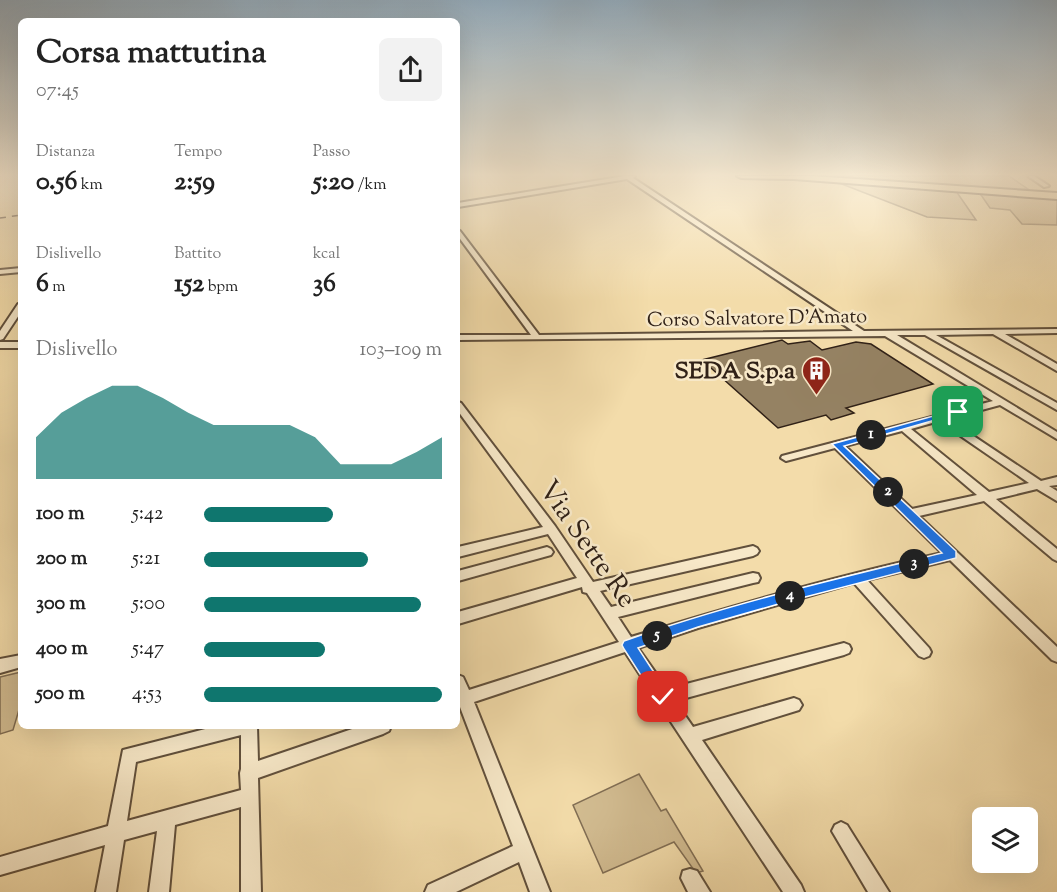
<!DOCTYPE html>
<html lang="it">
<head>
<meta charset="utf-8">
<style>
  :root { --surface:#fff; --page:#f2f2f2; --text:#222; --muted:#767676; --accent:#0f766e }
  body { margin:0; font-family:"Sorts Mill Goudy",serif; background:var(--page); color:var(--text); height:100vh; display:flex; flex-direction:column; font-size:22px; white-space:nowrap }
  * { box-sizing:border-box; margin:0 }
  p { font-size:20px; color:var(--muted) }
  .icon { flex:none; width:33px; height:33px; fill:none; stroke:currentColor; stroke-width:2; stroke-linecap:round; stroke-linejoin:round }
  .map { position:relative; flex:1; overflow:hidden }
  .panel { position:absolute; left:18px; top:18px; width:442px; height:711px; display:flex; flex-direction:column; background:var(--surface); border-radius:9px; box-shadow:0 6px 24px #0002 }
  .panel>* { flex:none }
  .fabs { position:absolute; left:972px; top:807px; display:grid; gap:12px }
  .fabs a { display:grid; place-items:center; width:66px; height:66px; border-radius:9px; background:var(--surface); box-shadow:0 6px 24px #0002; font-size:30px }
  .pin { position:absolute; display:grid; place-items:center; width:51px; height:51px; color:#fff; margin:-26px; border-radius:12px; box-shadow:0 3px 9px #0006 }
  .km { position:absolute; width:30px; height:30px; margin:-15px; border-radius:50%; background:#222; color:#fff; font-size:16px; line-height:30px; text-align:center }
  .round { display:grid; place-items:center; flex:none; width:63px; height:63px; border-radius:9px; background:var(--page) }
  .summary { display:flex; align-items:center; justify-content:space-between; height:102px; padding:0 18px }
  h1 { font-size:33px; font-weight:800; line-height:45px }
  .figures { display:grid; grid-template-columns:repeat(3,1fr); gap:9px; height:102px; padding:6px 18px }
  .figures div { display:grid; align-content:center }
  .figures b { font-size:26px; font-weight:800 }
  .figures small { font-size:16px; font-weight:400 }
  .figures p { font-size:16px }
  .chart { height:168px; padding:12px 18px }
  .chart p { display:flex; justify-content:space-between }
  .chart svg { width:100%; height:108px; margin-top:6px; fill:var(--accent); opacity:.7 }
  ul { padding:0 18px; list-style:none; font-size:20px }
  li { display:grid; grid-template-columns:96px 72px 1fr; align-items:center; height:45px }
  li i { height:15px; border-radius:8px; background:var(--accent) }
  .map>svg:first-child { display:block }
</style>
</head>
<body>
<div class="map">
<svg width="1057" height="892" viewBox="0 0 1057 892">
  <rect width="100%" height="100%" fill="#f3dcaa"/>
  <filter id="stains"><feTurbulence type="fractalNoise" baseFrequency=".00333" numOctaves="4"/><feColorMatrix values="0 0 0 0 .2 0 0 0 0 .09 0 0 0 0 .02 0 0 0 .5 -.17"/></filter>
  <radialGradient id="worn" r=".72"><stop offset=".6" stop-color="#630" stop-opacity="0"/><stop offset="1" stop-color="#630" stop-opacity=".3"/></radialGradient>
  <g fill="#d2bc91" stroke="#816e54" stroke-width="1.5">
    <polygon points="835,176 1009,176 1028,189 1007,190"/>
    <polygon points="834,181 1057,197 1057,225 1022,224 1010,210 990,208 979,192 956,191 976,220 927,217"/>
    <polygon points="21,672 21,703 13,730 0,734 0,677"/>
    <polygon points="639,774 661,811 666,809 703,871 696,873 674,842 603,873 573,805"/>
  </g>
  <polygon fill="#958263" stroke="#302117" stroke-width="1.5" points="782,340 788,344 810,341 822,350 856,342 871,344 933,384 846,408 854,413 831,420 826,415 778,428 702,360"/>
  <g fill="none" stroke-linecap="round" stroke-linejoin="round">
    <defs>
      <g id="minor">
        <path d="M625,176h10l-2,2 231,153 193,-2v4l-52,1 52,30v7l-64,-37 -57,1 121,68v7l-132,-75h-28l160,97v7l-57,-34 -52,14 93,62 16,-4v8l-8,1 8,5v10l-20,-12 -41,10 61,50v12l-4,-2 -69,-58 -65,15 138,131v15l-5,-2 -102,-100 -83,20 62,68 2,4 -2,4 -5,2 -5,-2 -65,-73 -156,45 -60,20 29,41 177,-46 5,2 2,4 -2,4 -5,2 -169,46 18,26 101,-29 5,2 3,5 -3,5 -97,30 99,145 3,7h-21l-158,-240 -151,50 76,190h-20l-11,-30 -63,30h-31l3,-7 85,-39 -53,-139h-2v-32l5,2 6,13 150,-48 -32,-49 -4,-1 -1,-5 -124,37v-12l119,-34 -29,-44 -90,23v-10l85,-20 -85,-116v-9l3,1 94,123 38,56 160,-36 4,2 2,3 -2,3 -4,2 -153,35 11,16 142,-34 5,1 2,4 -2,4 -5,1 -135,34 13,20c103,-32 206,-61 311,-84l-107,-105 -49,13 -5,-3 1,-2 211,-55 -108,-65 -427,4v-5h73l-73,-99v-6l2,1 79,104 314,-4 -226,-152 -169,28v-4zM939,421l90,62 -40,9 -78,-63zM902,431l75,64 -65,14 -67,-63z"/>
        <polygon points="1028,176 1034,176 1049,186 1044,187"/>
        <polygon points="21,268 21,272 0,274 0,270"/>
        <polygon points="18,304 21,304 21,312 3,339 0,340 0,331"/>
        <rect x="0" y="342" width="21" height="6"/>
        <polygon points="547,547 551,549 553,552 551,555 458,581 458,571"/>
        <polygon points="21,655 21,667 0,673 0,659"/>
        <path d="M217,726h40l1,35 103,-35h30l-2,5 -6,3 -125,44 3,114h-20v-85l-66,18 -6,67h-20l8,-61 -33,9 -8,52h-20l9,-47 -105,30v-18l108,-31 15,-76zM241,735v34l-1,4 1,17 -114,31 9,-59z"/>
        <polygon points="841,822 847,825 889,892 868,892 832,831 835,825"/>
        <polygon points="690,869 697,871 710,892 688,892 681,878 683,871"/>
      </g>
      <polygon id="highway" points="737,176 812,176 1057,193 1057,199 794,179 741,178"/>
    </defs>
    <use href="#minor" stroke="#61503c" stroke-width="4"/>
    <use href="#highway" stroke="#302117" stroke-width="4"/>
    <use href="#minor" fill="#f7e8c8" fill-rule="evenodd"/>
    <use href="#highway" fill="#f3dcaa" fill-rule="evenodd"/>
    <polyline stroke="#302117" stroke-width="1.5" stroke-dasharray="6 6" stroke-linecap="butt" points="0,218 21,215"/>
  </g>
  <linearGradient id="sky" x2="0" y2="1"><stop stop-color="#92aabb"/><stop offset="0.58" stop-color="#faefd9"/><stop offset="1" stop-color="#faefd9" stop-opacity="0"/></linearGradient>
  <rect width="1057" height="301" fill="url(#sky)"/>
  <path fill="#1a73e8" stroke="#fff" stroke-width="1.5" d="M955,410l8,2 -119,34 112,105v7l-174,45 -84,24 -60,21 32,49 -2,5 -5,2 -5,-2 -34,-53 -2,-4 2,-4c104,-37 211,-62 318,-88l-110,-109z"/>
  <defs>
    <symbol id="building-pin" viewBox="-11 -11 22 30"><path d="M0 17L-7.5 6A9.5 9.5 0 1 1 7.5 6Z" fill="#8f2418" stroke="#f7e8c8"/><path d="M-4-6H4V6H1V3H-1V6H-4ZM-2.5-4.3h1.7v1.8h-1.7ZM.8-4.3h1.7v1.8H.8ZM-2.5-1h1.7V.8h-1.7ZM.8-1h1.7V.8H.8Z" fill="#fff"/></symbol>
  </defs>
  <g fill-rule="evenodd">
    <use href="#building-pin" x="800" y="354" width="33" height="45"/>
  </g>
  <g text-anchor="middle" stroke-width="5" stroke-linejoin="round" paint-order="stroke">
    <g font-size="20" fill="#302117" stroke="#f7e8c8">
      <text transform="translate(757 317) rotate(-1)" y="7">Corso Salvatore D'Amato</text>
    </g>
    <g font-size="24" font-weight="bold" fill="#302117" stroke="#f7e8c8" text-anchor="end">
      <text x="795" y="378">SEDA S.p.a</text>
    </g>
    <g font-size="28" fill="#302117" stroke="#f7e8c8">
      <text transform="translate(589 543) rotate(55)" y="10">Via Sette Re</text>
    </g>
  </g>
  <rect width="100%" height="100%" filter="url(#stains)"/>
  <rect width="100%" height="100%" fill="url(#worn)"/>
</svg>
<div class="fabs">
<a><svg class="icon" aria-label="layers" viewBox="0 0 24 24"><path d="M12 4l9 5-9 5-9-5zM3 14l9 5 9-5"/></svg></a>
</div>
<div class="pin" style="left:958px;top:412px;background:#1e9e55"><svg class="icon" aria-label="arrive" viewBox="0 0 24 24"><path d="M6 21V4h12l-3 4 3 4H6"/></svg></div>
<div class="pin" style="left:663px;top:697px;background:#d93025"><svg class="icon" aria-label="check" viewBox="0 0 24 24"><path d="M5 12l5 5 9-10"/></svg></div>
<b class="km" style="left:871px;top:435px">1</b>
<b class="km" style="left:888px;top:492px">2</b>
<b class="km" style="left:914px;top:564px">3</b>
<b class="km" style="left:790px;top:596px">4</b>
<b class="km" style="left:657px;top:636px">5</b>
<section class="panel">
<div class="summary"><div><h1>Corsa mattutina</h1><p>07:45</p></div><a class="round"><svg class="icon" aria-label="share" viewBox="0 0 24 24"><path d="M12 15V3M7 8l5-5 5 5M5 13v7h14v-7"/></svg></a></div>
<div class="figures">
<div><p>Distanza</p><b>0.56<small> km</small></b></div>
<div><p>Tempo</p><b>2:59</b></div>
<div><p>Passo</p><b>5:20<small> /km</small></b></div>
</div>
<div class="figures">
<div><p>Dislivello</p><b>6<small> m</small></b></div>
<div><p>Battito</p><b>152<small> bpm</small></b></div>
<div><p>kcal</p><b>36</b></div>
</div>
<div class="chart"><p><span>Dislivello</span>103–109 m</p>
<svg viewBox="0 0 160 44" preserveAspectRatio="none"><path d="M0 44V27L10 17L20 11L30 6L40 6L50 11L60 17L70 22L80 22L90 22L100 22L110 27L120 38L130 38L140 38L150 33L160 27V44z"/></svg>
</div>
<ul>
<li><b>100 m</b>5:42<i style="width:54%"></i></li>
<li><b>200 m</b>5:21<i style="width:69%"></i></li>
<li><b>300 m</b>5:00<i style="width:91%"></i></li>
<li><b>400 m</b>5:47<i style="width:51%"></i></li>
<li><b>500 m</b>4:53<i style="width:100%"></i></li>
</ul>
</section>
</div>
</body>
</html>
